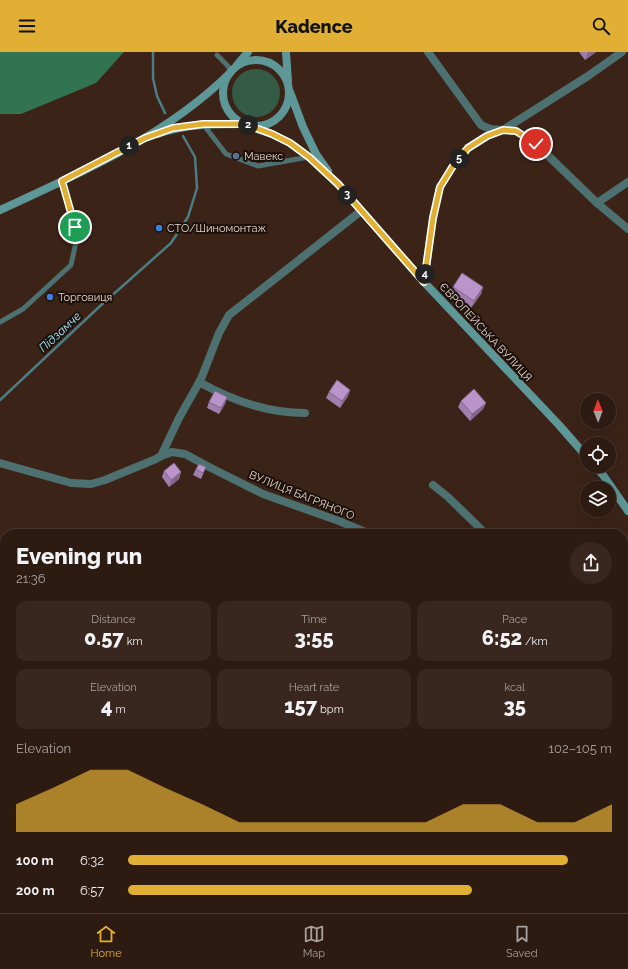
<!DOCTYPE html>
<html lang="en">
<head>
<meta charset="utf-8">
<style>
  :root { --surface:#2d1a11; --page:#39271f; --text:#f1f3f6; --muted:#a7a19f; --line:#483831; --accent:#e1af34 }
  body { margin:0; font-family:Raleway,sans-serif; background:var(--page); color:var(--text); height:100vh; display:flex; flex-direction:column; font-size:15px; white-space:nowrap }
  * { box-sizing:border-box; margin:0 }
  p { font-size:13px; color:var(--muted) }
  .icon { flex:none; width:22px; height:22px; fill:none; stroke:currentColor; stroke-width:2; stroke-linecap:round; stroke-linejoin:round }
  .map { position:relative; flex:1; overflow:hidden }
  .drawer { position:absolute; left:0px; top:477px; width:628px; height:384px; display:flex; flex-direction:column; background:var(--surface); border-radius:16px 16px 0 0; box-shadow:0 4px 16px #0002,0 0 0 1px var(--line) }
  .drawer>* { flex:none }
  .needle { width:26px; rotate:359deg }
  .buttons { position:absolute; left:580px; top:341px; display:grid; gap:8px }
  .buttons a { display:grid; place-items:center; width:36px; height:36px; border-radius:50%; background:var(--surface); box-shadow:0 4px 16px #0002,0 0 0 1px var(--line); font-size:20px }
  .pin { position:absolute; display:grid; place-items:center; width:34px; height:34px; color:#fff; margin:-17px; border:2px solid #fff; border-radius:50%; box-shadow:0 1px 4px #0007 }
  .km { position:absolute; width:20px; height:20px; margin:-10px; border-radius:50%; background:#222; color:#fff; font-size:11px; line-height:20px; text-align:center }
  .round { display:grid; place-items:center; flex:none; width:42px; height:42px; border-radius:21px; background:var(--page) }
  .headline { display:flex; align-items:center; justify-content:space-between; height:68px; padding:0 16px }
  h1 { font-size:22px; font-weight:800; line-height:30px }
  .stats { display:grid; grid-template-columns:repeat(3,1fr); gap:6px; height:68px; padding:4px 16px }
  .stats div { display:grid; align-content:center; border-radius:10px; background:var(--page); text-align:center }
  .stats b { font-size:20px; font-weight:800 }
  .stats small { font-size:11px; font-weight:400 }
  .stats p { font-size:11px }
  .chart { height:112px; padding:8px 16px }
  .chart p { display:flex; justify-content:space-between }
  .chart svg { width:100%; height:72px; margin-top:4px; fill:var(--accent); opacity:.7 }
  ul { padding:0 16px; list-style:none; font-size:13px }
  li { display:grid; grid-template-columns:64px 48px 1fr; align-items:center; height:30px }
  li i { height:10px; border-radius:5px; background:var(--accent) }
  header { display:flex; justify-content:space-between; align-items:center; height:52px; padding:0 16px; background:var(--accent); color:#111; font-size:18px; font-weight:800 }
  .tabs { display:flex; justify-content:space-around; align-items:center; height:56px; border-top:1px solid var(--line); background:var(--surface); font-size:11px; color:var(--muted) }
  .tabs a { display:grid; justify-items:center; gap:2px }
  .tabs .selected { color:var(--accent) }
  .map>svg:first-child { display:block }
</style>
</head>
<body>
<header><svg class="icon" aria-label="menu" viewBox="0 0 24 24"><path d="M4 6h16M4 12h16M4 18h16"/></svg>Kadence<svg class="icon" aria-label="search" viewBox="0 0 24 24"><circle cx="10" cy="10" r="6"/><path d="M15 15l6 6"/></svg></header>
<div class="map">
<svg width="628" height="861" viewBox="0 0 628 861">
  <rect width="100%" height="100%" fill="#3c2317"/>
  <circle fill="#355b46" cx="256" cy="41" r="24"/>
  <polygon fill="#327351" points="0,0 124,0 96,31 21,62 0,62"/>
  <g fill="none" stroke-linecap="round" stroke-linejoin="round">
    <g stroke="#4c7c84" stroke-width="2.5">
      <polyline points="153,0 153,26 157,44 165,61"/>
      <polyline points="0,348 99,255 171,191 188,165 197,136 195,105 183,84"/>
    </g>
    <g stroke="#0a5564" stroke-width="15">
      <polyline points="623,571 628,571"/>
      <polyline points="490,861 490,856"/>
    </g>
    <g stroke="#4d7071" stroke-width="5">
      <polyline points="217,3 227,13 232,20"/>
      <polyline points="203,72 226,102 258,114 309,105"/>
      <polyline points="0,270 23,257 71,213 76,190 75,175 62,129"/>
      <polyline points="350,856 358,861"/>
    </g>
    <g stroke="#4d7071" stroke-width="8">
      <polyline points="428,0 481,73 490,77 516,79 536,92 597,151 628,177"/>
      <polyline points="597,151 628,130"/>
      <polyline points="424,230 433,166 440,135 453,114 468,96 487,84 503,78 588,24 622,0"/>
      <path d="M199,330c32,18 69,31 106,31"/>
      <polyline points="161,404 172,400 185,402 211,416 263,442 339,469 370,482"/>
      <polyline points="0,411 71,431 91,432 105,428 156,407 161,404 179,366 201,327 219,281 229,263 361,159"/>
      <polyline points="433,433 448,445 486,482"/>
      <polyline points="0,534 5,536"/>
      <polyline points="623,541 628,539"/>
      <polyline points="0,628 5,631"/>
      <polyline points="0,711 5,704"/>
      <polyline points="0,730 5,733"/>
      <polyline points="0,845 5,847"/>
      <polyline points="20,856 29,861"/>
      <polyline points="191,856 199,861"/>
      <polyline points="162,861 165,856"/>
    </g>
    <g stroke="#5e9798" stroke-width="8">
      <polyline points="286,0 288,29"/>
      <circle cx="256" cy="41" r="33"/>
      <polyline points="237,13 248,0"/>
      <polyline points="290,40 303,75 316,102 328,119"/>
      <polyline points="250,74 272,82 290,91 309,105 338,132 424,230 559,373 587,405"/>
      <path d="M157,82c28,-10 56,-10 86,-10"/>
      <path d="M0,158c81,-37 166,-74 230,-137"/>
      <polyline points="595,414 603,423 628,459"/>
      <polyline points="626,861 628,857"/>
    </g>
  </g>
  <g fill="#a07fae">
    <polygon points="579,0 596,0 585,8"/>
    <polygon points="453,235 483,235 481,242 471,256 450,242"/>
    <polygon points="350,338 348,344 340,356 326,346 329,340"/>
    <polygon points="227,345 225,352 219,362 207,356 209,350"/>
    <polygon points="461,349 486,351 483,357 470,369 458,355"/>
    <polygon points="206,415 201,427 193,423 196,417"/>
    <polygon points="164,419 181,420 179,427 169,435 162,425"/>
    <polygon points="5,609 5,619 2,617"/>
    <polygon points="628,636 628,668 623,666 623,640"/>
    <polygon points="5,638 5,663 0,660 0,645"/>
    <polygon points="0,735 4,738 5,736 5,768 1,766 0,767"/>
    <polygon points="0,796 5,798 5,817 2,822 0,821"/>
    <polygon points="66,856 81,856 78,861 70,861 65,858"/>
    <polygon points="103,856 129,856 127,861 107,861 102,858"/>
  </g>
  <g fill="#82688d">
    <polygon points="588,0 596,0 585,8"/>
    <polygon points="483,235 481,242 471,256 474,249"/>
    <polygon points="350,338 348,344 340,356 342,349"/>
    <polygon points="227,345 225,352 219,362 221,356"/>
    <polygon points="486,351 483,357 470,369 472,362"/>
    <polygon points="181,420 179,427 169,435 171,428"/>
    <polygon points="4,540 2,547 0,550 0,547"/>
  </g>
  <g fill="#ba94ca" stroke="#82688d">
    <polygon points="462,221 483,235 474,249 453,235"/>
    <polygon points="337,328 350,338 342,349 329,340"/>
    <polygon points="474,337 486,351 472,362 461,349"/>
    <polygon points="215,339 227,345 221,356 209,350"/>
    <polygon points="174,411 181,420 171,428 164,419"/>
    <polygon points="199,412 206,415 203,421 196,417"/>
    <polygon points="0,534 3,536 2,539 4,540 0,547"/>
    <polygon points="625,635 628,636 628,657 623,655 623,640"/>
    <polygon points="5,638 5,656 0,653 0,645"/>
    <polygon points="0,735 4,738 5,736 5,757 4,756 3,758 0,757"/>
    <polygon points="0,795 5,798 5,815 4,816 0,813"/>
    <polygon points="75,856 80,856 78,858"/>
    <polygon points="112,856 128,856 126,861 120,861"/>
    <polygon points="135,856 142,861 132,861"/>
    <polygon points="238,856 254,856 252,861 239,861 236,859"/>
    <polygon points="264,856 265,856 272,861 261,861"/>
    <polygon points="7,858 11,861 4,861"/>
  </g>
  <g fill="none" stroke-linecap="round" stroke-linejoin="round">
    <defs>
      <polyline id="route" points="75,175 62,129 145,86 173,76 203,72 245,72 250,74 272,82 290,91 309,105 338,132 424,230 433,166 440,135 453,114 468,96 487,84 503,78 516,79 536,92"/>
    </defs>
    <use href="#route" stroke="#fff" stroke-width="8"/>
    <use href="#route" stroke="#e1af34" stroke-width="5"/>
  </g>
  <circle fill="#5c6f8a" stroke="#1b100b" stroke-width="1.5" cx="236" cy="104" r="4"/>
  <g fill="#3f7fe0" stroke="#1b100b" stroke-width="1.5">
    <circle cx="159" cy="176" r="4"/>
    <circle cx="50" cy="245" r="4"/>
  </g>
  <g text-anchor="middle" stroke-width="4" stroke-linejoin="round" paint-order="stroke">
    <g font-size="11" fill="#e7d6ce" stroke="#1b100b" text-anchor="start">
      <text x="244" y="108">Мавекс</text>
      <text x="167" y="180">СТО/Шиномонтаж</text>
      <text x="58" y="249">Торговиця</text>
    </g>
    <g font-size="11" fill="#e7d6ce" stroke="#1b100b">
      <text transform="translate(486 280) rotate(47)" y="4">ЄВРОПЕЙСЬКА ВУЛИЦЯ</text>
      <text transform="translate(302 443) rotate(22)" y="4">ВУЛИЦЯ БАГРЯНОГО</text>
    </g>
    <g font-size="12" font-style="italic" fill="#a7e9fa" stroke="#1b100b">
      <text transform="translate(60 280) rotate(-43)" y="4">Підзамче</text>
    </g>
  </g>
</svg>
<div class="buttons">
<a><svg class="needle" viewBox="-14 -14 28 28"><path d="M0-13l5 13h-10z" fill="#e53935"/><path d="M0 13l5-13h-10z" fill="#a7a19f"/></svg></a>
<a><svg class="icon" aria-label="locate" viewBox="0 0 24 24"><circle cx="12" cy="12" r="6"/><path d="M12 2v4M12 18v4M2 12h4M18 12h4"/></svg></a>
<a><svg class="icon" aria-label="layers" viewBox="0 0 24 24"><path d="M12 4l9 5-9 5-9-5zM3 14l9 5 9-5"/></svg></a>
</div>
<div class="pin" style="left:75px;top:175px;background:#1e9e55"><svg class="icon" aria-label="arrive" viewBox="0 0 24 24"><path d="M6 21V4h12l-3 4 3 4H6"/></svg></div>
<div class="pin" style="left:536px;top:92px;background:#d93025"><svg class="icon" aria-label="check" viewBox="0 0 24 24"><path d="M5 12l5 5 9-10"/></svg></div>
<b class="km" style="left:129px;top:94px">1</b>
<b class="km" style="left:248px;top:73px">2</b>
<b class="km" style="left:347px;top:143px">3</b>
<b class="km" style="left:425px;top:222px">4</b>
<b class="km" style="left:459px;top:107px">5</b>
<section class="drawer">
<div class="headline"><div><h1>Evening run</h1><p>21:36</p></div><a class="round"><svg class="icon" aria-label="share" viewBox="0 0 24 24"><path d="M12 15V3M7 8l5-5 5 5M5 13v7h14v-7"/></svg></a></div>
<div class="stats">
<div><p>Distance</p><b>0.57<small> km</small></b></div>
<div><p>Time</p><b>3:55</b></div>
<div><p>Pace</p><b>6:52<small> /km</small></b></div>
</div>
<div class="stats">
<div><p>Elevation</p><b>4<small> m</small></b></div>
<div><p>Heart rate</p><b>157<small> bpm</small></b></div>
<div><p>kcal</p><b>35</b></div>
</div>
<div class="chart"><p><span>Elevation</span>102–105 m</p>
<svg viewBox="0 0 160 44" preserveAspectRatio="none"><path d="M0 44V27L10 17L20 6L30 6L40 17L50 27L60 38L70 38L80 38L90 38L100 38L110 38L120 27L130 27L140 38L150 38L160 27V44z"/></svg>
</div>
<ul>
<li><b>100 m</b>6:32<i style="width:91%"></i></li>
<li><b>200 m</b>6:57<i style="width:71%"></i></li>
</ul>
</section>
</div>
<nav class="tabs">
<a class="selected"><svg class="icon" aria-label="home" viewBox="0 0 24 24"><path d="M3 11l9-7 9 7M6 9v11h12V9"/></svg>Home</a>
<a><svg class="icon" aria-label="map" viewBox="0 0 24 24"><path d="M3 6l6-2 6 2 6-2v14l-6 2-6-2-6 2zM9 4v14M15 6v14"/></svg>Map</a>
<a><svg class="icon" aria-label="saved" viewBox="0 0 24 24"><path d="M7 4h10v16l-5-4-5 4z"/></svg>Saved</a>
</nav>
</body>
</html>
